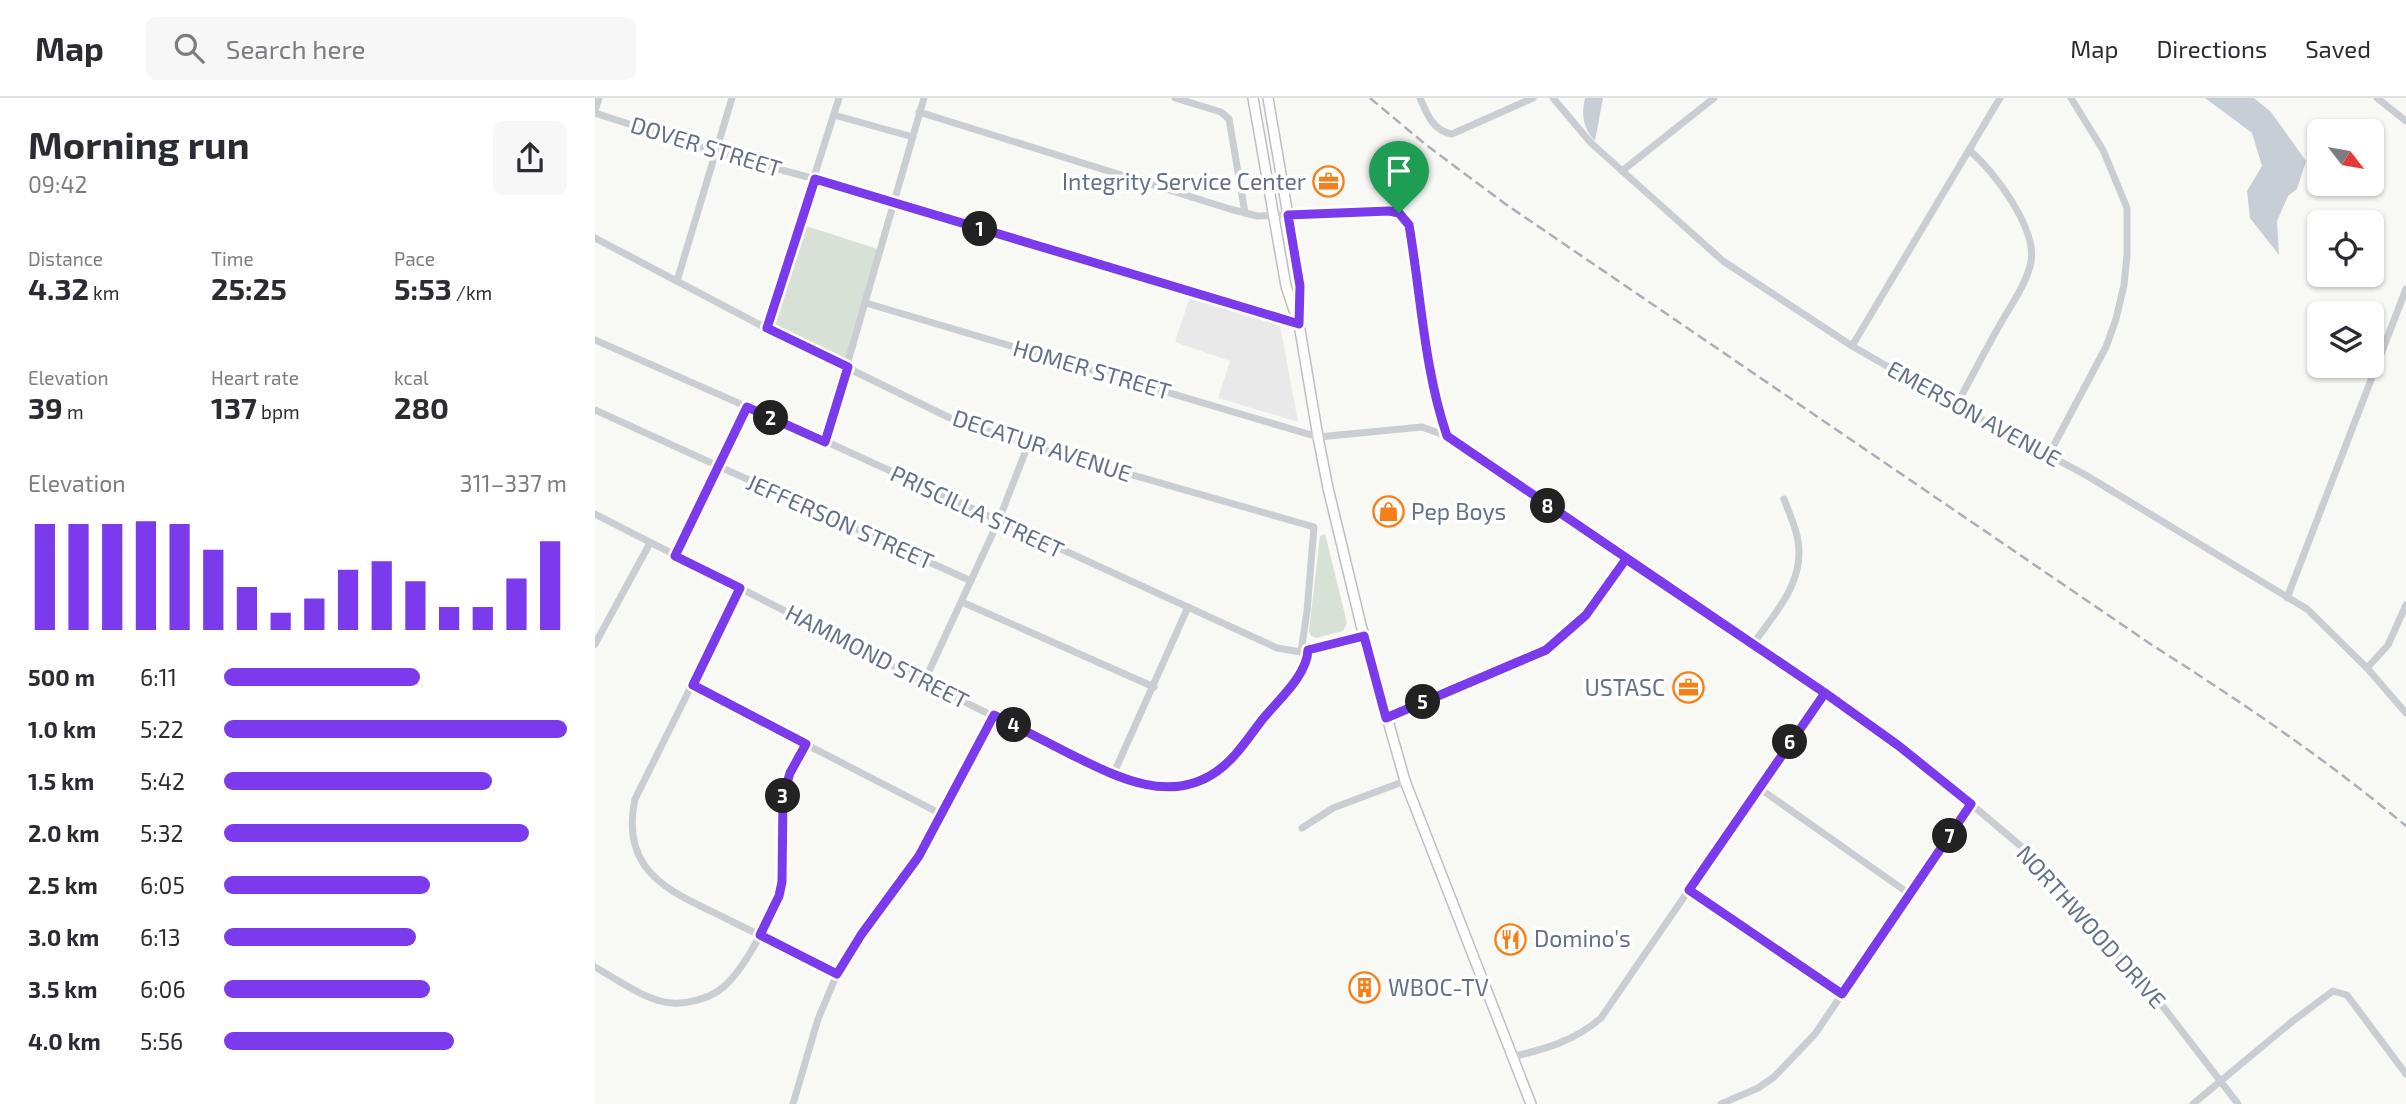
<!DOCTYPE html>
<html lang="en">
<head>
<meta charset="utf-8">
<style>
  :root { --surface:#fff; --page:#f7f7f7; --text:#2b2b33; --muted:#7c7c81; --line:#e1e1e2; --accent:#7c3aed }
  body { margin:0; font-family:"Exo 2",sans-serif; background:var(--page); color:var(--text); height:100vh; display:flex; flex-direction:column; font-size:26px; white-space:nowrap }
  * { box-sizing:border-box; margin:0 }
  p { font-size:23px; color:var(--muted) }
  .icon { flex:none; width:38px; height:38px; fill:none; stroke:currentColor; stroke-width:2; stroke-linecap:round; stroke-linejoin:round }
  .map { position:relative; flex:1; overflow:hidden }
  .panel { display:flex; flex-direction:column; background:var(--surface); width:595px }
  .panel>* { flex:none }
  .needle { width:46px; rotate:121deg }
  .tools { position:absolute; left:1712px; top:21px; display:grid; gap:14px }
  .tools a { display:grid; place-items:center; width:77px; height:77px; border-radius:10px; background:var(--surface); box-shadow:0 2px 5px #0004; font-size:35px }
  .pin { position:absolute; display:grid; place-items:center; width:60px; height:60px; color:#fff; margin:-72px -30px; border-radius:50% 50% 50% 0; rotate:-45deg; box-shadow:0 0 7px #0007 }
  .pin .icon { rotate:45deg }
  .km { position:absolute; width:35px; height:35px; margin:-18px; border-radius:50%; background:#222; color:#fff; font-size:19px; line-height:35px; text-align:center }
  .round { display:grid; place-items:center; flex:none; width:74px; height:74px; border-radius:10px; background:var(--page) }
  .overview { display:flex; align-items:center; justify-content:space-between; height:119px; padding:0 28px }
  h1 { font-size:38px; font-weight:700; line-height:52px }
  .figures { display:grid; grid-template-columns:repeat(3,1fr); gap:10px; height:119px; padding:7px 28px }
  .figures div { display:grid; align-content:center }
  .figures b { font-size:30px; font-weight:700 }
  .figures small { font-size:19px; font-weight:400 }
  .figures p { font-size:19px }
  .chart { height:196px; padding:14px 28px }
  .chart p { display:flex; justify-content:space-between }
  .chart svg { width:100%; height:126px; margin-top:7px; stroke:var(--accent); stroke-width:6 }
  ul { padding:0 28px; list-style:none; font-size:23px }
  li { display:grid; grid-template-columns:112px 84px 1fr; align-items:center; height:52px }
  li i { height:18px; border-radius:9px; background:var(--accent) }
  header { display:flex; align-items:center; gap:42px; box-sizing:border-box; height:98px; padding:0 35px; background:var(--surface); border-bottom:2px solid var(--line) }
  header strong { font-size:33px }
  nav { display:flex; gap:38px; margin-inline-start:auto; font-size:24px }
  .search { width:490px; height:63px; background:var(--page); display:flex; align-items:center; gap:18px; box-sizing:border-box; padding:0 24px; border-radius:10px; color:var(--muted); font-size:26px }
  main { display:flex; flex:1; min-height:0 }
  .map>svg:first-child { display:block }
</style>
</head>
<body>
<header>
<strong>Map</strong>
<div class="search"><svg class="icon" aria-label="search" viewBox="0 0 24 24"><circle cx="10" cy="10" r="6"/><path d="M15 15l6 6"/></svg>Search here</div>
<nav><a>Map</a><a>Directions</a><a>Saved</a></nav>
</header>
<main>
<section class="panel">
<div class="overview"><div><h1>Morning run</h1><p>09:42</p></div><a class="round"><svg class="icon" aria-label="share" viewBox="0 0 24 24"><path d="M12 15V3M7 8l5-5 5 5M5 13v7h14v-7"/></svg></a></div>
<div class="figures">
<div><p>Distance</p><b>4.32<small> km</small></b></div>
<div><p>Time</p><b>25:25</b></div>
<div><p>Pace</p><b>5:53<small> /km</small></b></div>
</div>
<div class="figures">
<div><p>Elevation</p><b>39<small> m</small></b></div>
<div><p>Heart rate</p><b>137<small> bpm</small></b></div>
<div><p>kcal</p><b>280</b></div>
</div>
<div class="chart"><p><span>Elevation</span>311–337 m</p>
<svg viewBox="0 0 160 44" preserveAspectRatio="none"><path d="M5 44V7M15 44V7M25 44V7M35 44V6M45 44V7M55 44V16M65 44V29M75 44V38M85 44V33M95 44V23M105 44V20M115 44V27M125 44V36M135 44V36M145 44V26M155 44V13"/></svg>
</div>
<ul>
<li><b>500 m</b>6:11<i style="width:57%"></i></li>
<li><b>1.0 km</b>5:22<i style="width:100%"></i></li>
<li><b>1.5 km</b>5:42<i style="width:78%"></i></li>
<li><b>2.0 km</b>5:32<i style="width:89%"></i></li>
<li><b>2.5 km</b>6:05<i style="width:60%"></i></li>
<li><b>3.0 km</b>6:13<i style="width:56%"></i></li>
<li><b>3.5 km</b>6:06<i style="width:60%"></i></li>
<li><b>4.0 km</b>5:56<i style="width:67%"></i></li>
</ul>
</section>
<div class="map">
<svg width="1811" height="1006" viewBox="0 0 1811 1006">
  <rect width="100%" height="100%" fill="#f8f9f5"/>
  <polygon fill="#e9e9e9" points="595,199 685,227 703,324 623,300 635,263 580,244"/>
  <g fill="#d8e1d6">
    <polygon points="205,126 286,152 253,269 171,230"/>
    <polygon points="730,436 752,525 748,533 721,540 716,538 714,533 725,438"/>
  </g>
  <g fill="#c8ced6">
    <path d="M990,0h18l-8,43c-12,-12 -14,-27 -10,-43z"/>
    <polygon points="1610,0 1659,0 1676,14 1711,63 1702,91 1693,98 1682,123 1684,157 1655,120 1652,93 1667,68 1657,35"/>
  </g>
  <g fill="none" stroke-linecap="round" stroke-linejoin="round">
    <defs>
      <g id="major">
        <polyline points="658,0 691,188 702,221"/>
        <polyline points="673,0 705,188 704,226 723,339 733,390 766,527 810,683 936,1006"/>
      </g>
    </defs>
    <use href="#major" stroke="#bdbfc4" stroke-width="12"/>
    <g stroke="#cacdd1" stroke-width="7">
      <polyline points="580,0 626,14 634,21 650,115"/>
      <path d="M825,0c7,16 13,33 32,36l81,-36"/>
      <polyline points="958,0 996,45 1128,163 1257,248 1361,308 1489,376 1712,511 1772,570 1811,615"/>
      <polyline points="1782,0 1811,23"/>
      <polyline points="0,13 4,0"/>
      <path d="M324,14l311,97 27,7 133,-5 14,5 5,9c12,70 15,144 38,211"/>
      <polyline points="0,15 121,54 220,81 704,226"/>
      <polyline points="239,17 318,39"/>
      <polyline points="1027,73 1119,0"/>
      <polyline points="0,140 171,230 355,320 433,347 719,429 712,513 706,554"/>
      <polyline points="82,183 137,0"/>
      <polyline points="271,205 723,339 827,329 852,338 1229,595 1304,648 1376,706 1434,755 1469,793 1566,906 1643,1006"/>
      <polyline points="171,230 244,0"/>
      <polyline points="0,242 230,343 682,550 706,554 769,538"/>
      <polyline points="1257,248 1405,0"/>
      <path d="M1361,308c18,-33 35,-68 55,-100 8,-13 17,-29 20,-44 6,-34 -37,-91 -61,-111"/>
      <polyline points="0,312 376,483"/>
      <polyline points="230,343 329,0"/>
      <polyline points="1453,358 1511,249 1521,221 1529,187 1532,157 1532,110 1508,52 1476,0"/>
      <path d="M0,416l329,168 189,93c87,36 113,-11 162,-71 13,-16 32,-33 33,-54"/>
      <polyline points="80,458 152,309"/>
      <path d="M145,490l-105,211c-5,23 -4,47 10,67 19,27 58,40 86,55 35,17 71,35 106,53"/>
      <polyline points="1692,500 1811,191"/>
      <polyline points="367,504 559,589"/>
      <polyline points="0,546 55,445"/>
      <path d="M1158,546c22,-31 52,-62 45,-103 -2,-14 -9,-28 -14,-42"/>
      <polyline points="1772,570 1793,547 1811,507"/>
      <polyline points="329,584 403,424 433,347"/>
      <polyline points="98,588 348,717"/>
      <polyline points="791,619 951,552 991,517 1031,461"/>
      <polyline points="518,677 593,509"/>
      <polyline points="1164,690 1316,797"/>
      <polyline points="707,730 738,710 810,683"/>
      <polyline points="1094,792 1247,896"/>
      <path d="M0,869c23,13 51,34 77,36 15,1 34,-4 46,-12 25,-16 60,-84 65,-114 2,-16 -1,-32 -2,-48 -1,-32 10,-57 25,-85"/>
      <path d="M917,959c33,-8 63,-16 89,-39l223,-325"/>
      <polyline points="198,1006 223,921 242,876 266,837 336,740 399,617"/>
      <polyline points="1126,1006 1163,990 1179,979 1220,936 1376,706"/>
      <polyline points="1598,1006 1699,922 1738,893 1752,897 1811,976"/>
    </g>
    <use href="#major" stroke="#fff" stroke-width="9"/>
    <path stroke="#abafb7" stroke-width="2.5" stroke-dasharray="10 5" stroke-linecap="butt" d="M775,0l55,46 79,59 648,442c88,56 174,114 254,181"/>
  </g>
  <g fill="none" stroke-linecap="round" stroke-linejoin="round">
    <defs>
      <path id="route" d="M804,115l-10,-2 -101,4 12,71 -1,38 -484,-145 -48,149 81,39 -23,75 -78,-35 -72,149 65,32 -47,97 113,59 -16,29 -7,23 -1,86 -3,14 -19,39 77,39 24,-39 58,-79 75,-141c25,13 51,26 76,39 45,22 98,51 146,18 19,-13 32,-34 46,-52 15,-19 45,-44 46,-70l56,-14 22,82 160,-68 40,-35 40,-56 199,134 -136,197 153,104 129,-190 -72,-58 -74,-53 -378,-257c-23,-67 -26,-141 -38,-211l-10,-12"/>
    </defs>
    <use href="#route" stroke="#fff" stroke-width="14"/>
    <use href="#route" stroke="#7c3aed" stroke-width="9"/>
  </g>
  <defs>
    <symbol id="office-ring" viewBox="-11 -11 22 22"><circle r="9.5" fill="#fff" stroke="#f67f18" stroke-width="1.5"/><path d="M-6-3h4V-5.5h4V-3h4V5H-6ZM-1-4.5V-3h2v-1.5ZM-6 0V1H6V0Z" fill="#f67f18"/></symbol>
    <symbol id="shop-ring" viewBox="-11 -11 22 22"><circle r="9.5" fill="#fff" stroke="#f67f18" stroke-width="1.5"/><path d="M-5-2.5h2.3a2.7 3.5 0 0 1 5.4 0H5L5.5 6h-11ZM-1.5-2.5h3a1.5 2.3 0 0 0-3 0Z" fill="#f67f18"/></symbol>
    <symbol id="restaurant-ring" viewBox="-11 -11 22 22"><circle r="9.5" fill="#fff" stroke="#f67f18" stroke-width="1.5"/><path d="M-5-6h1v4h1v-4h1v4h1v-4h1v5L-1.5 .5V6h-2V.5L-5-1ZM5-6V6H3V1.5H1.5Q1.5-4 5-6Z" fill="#f67f18"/></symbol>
    <symbol id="building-ring" viewBox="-11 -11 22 22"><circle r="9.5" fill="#fff" stroke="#f67f18" stroke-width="1.5"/><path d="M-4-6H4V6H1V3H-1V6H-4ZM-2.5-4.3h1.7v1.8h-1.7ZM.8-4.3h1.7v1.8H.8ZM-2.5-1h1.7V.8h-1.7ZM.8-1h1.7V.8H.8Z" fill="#f67f18"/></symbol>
  </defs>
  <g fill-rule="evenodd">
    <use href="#office-ring" x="716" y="66" width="35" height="35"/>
    <use href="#shop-ring" x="776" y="396" width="35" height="35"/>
    <use href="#office-ring" x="1076" y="572" width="35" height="35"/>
    <use href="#restaurant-ring" x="898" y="824" width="35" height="35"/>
    <use href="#building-ring" x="752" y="872" width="35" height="35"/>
  </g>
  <g text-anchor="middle" stroke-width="7" stroke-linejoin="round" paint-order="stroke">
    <g font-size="23" fill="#64708a" stroke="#fff">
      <text transform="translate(111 49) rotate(17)" y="8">DOVER STREET</text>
      <text transform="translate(497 272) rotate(16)" y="8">HOMER STREET</text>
      <text transform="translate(1379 316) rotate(29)" y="8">EMERSON AVENUE</text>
      <text transform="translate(447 348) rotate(18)" y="8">DECATUR AVENUE</text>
      <text transform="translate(382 414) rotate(25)" y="8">PRISCILLA STREET</text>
      <text transform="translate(245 424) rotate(24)" y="8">JEFFERSON STREET</text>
      <text transform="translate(282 559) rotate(27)" y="8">HAMMOND STREET</text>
      <text transform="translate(1496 829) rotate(48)" y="8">NORTHWOOD DRIVE</text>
    </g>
    <g font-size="23" fill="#64708a" stroke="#fff" text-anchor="start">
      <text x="711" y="92" text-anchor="end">Integrity Service Center</text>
      <text x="816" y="422">Pep Boys</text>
      <text x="1070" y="598" text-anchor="end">USTASC</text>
      <text x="939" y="849">Domino's</text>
      <text x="793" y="898">WBOC-TV</text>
    </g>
  </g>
</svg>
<div class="tools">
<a><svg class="needle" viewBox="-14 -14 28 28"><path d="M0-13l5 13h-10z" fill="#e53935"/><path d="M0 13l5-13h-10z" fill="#7c7c81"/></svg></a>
<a><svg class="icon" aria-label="locate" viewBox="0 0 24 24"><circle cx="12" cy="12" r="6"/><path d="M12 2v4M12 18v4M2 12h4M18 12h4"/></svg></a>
<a><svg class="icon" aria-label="layers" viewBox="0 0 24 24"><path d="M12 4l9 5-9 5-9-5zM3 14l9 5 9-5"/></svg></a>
</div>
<div class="pin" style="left:804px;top:115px;background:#1e9e55"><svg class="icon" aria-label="arrive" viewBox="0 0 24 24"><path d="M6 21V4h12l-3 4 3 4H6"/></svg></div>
<b class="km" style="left:385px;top:131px">1</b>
<b class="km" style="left:176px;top:320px">2</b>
<b class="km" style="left:188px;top:698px">3</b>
<b class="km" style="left:419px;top:627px">4</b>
<b class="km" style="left:828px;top:604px">5</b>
<b class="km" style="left:1195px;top:644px">6</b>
<b class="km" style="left:1355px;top:738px">7</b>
<b class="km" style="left:953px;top:408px">8</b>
</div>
</main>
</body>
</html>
